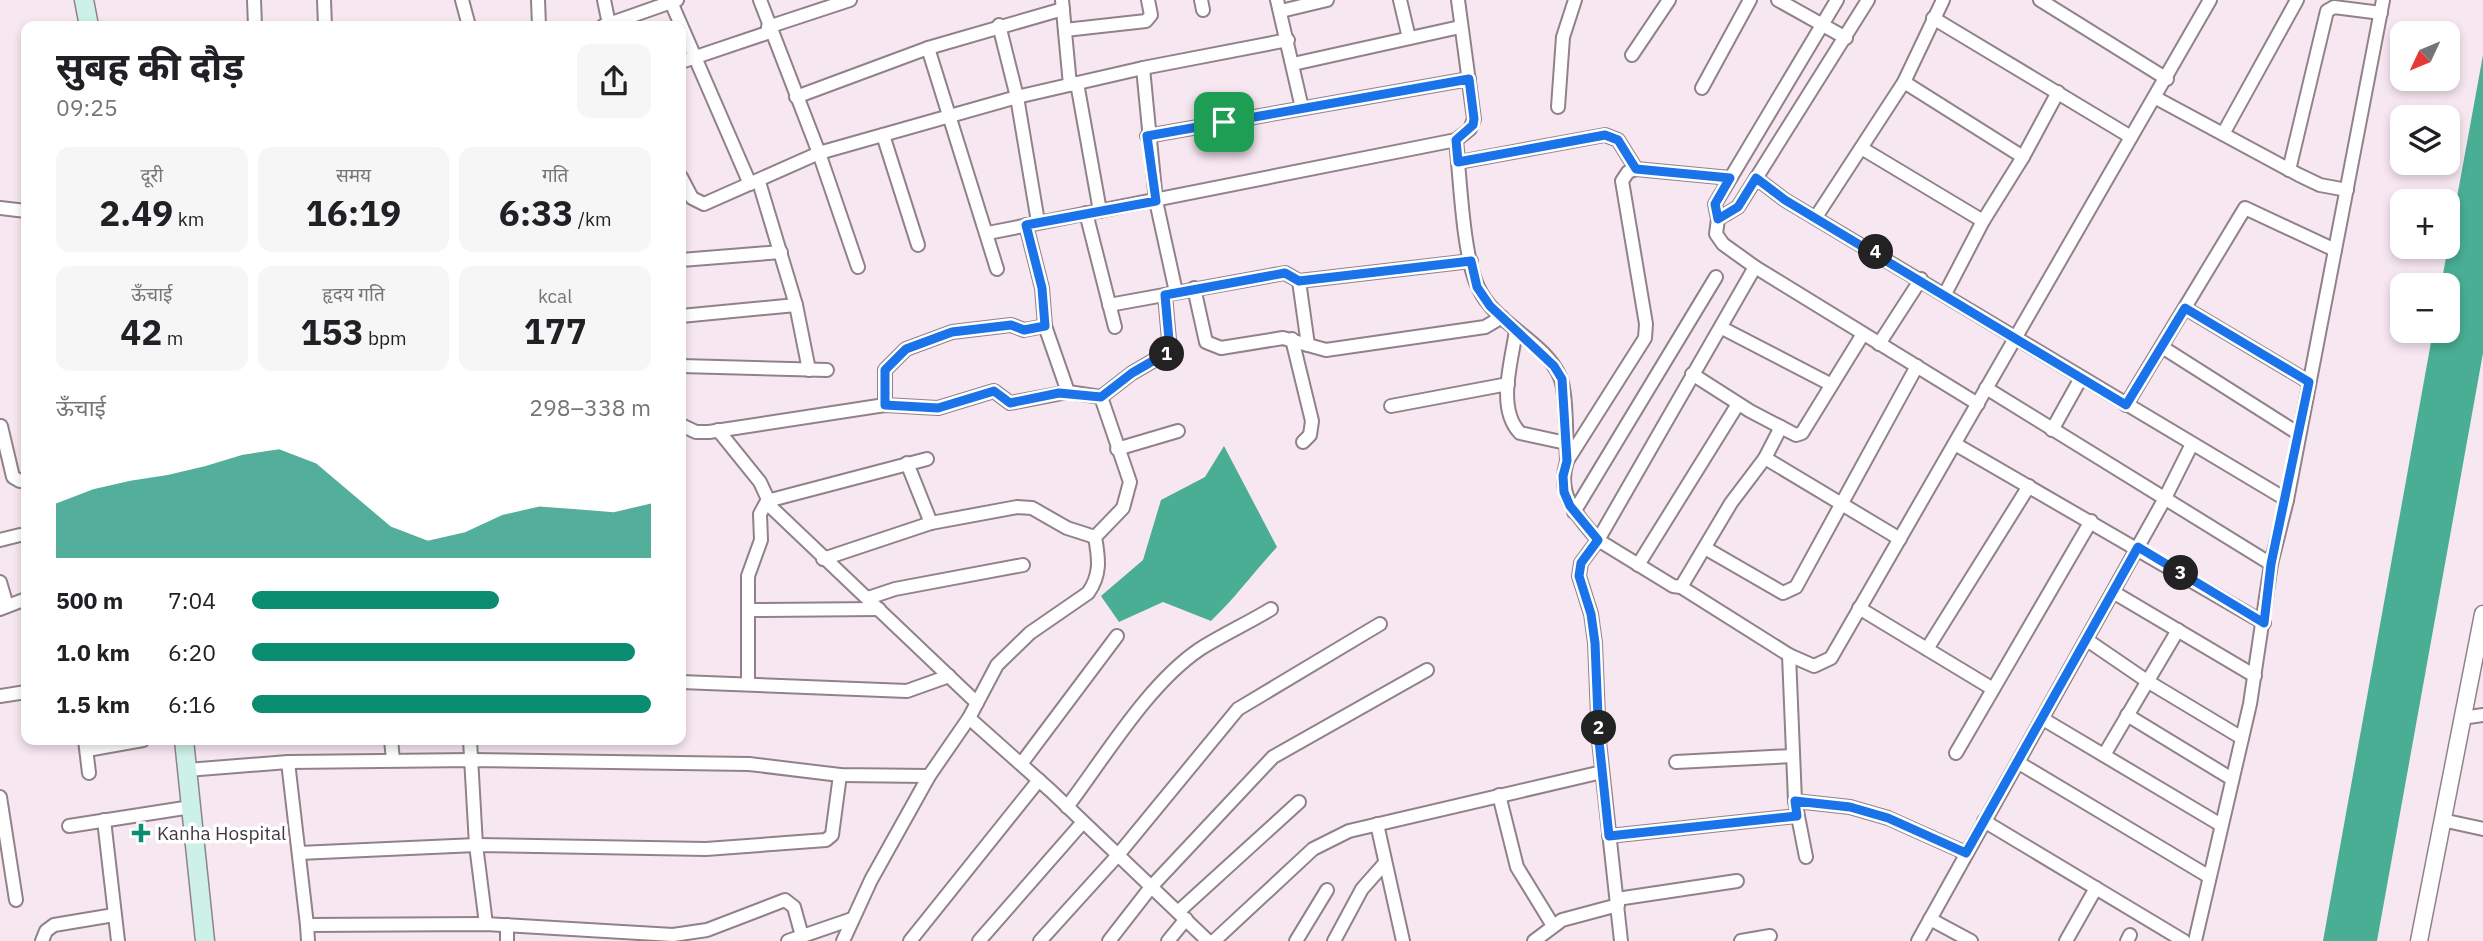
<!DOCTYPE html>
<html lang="hi">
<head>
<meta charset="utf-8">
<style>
  :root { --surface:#fff; --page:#f6f6f6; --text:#202124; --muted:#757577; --accent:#0b8d72 }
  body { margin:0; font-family:"IBM Plex Sans","Noto Sans Devanagari",sans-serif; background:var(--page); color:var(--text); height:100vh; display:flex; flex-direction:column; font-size:26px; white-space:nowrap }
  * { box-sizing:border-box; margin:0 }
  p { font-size:23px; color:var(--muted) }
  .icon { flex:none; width:38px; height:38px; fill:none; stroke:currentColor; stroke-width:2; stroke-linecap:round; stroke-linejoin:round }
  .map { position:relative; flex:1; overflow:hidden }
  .sheet { position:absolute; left:21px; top:21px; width:665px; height:724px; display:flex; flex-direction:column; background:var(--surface); border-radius:14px; box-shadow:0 4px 10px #0003 }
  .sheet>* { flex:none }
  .needle { width:46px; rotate:226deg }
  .buttons { position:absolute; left:2390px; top:21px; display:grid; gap:14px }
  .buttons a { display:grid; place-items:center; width:70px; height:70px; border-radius:14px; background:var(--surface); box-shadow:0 4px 10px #0003; font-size:35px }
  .pin { position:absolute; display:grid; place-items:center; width:60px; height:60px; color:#fff; margin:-30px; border-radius:14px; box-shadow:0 4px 10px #0006 }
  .km { position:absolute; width:35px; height:35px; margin:-18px; border-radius:50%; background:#222; color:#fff; font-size:19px; line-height:35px; text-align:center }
  .round { display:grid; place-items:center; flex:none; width:74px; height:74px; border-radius:14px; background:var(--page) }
  .overview { display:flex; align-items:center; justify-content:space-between; height:119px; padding:0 35px }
  h1 { font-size:38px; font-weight:700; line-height:52px }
  .stats { display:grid; grid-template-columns:repeat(3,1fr); gap:10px; height:119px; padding:7px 35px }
  .stats div { display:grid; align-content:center; border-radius:14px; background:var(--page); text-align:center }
  .stats b { font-size:35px; font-weight:700 }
  .stats small { font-size:19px; font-weight:400 }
  .stats p { font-size:19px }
  .chart { height:196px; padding:14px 35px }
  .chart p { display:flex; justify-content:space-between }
  .chart svg { width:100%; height:126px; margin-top:7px; fill:var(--accent); opacity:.7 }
  ul { padding:0 35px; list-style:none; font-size:23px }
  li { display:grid; grid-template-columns:112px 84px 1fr; align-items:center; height:52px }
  li i { height:18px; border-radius:9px; background:var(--accent) }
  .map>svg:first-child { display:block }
</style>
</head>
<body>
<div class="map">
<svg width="2483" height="941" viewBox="0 0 2483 941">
  <rect width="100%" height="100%" fill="#f7e7f1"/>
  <g fill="#49ae94">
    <polygon points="2483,55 2483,353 2377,941 2323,941 2433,331 2448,331 2448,285 2441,285"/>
    <path d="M1224,446l53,101c-23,25 -41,50 -66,74l-48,-19 -44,20 -18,-26 42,-36 18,-60 44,-23z"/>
  </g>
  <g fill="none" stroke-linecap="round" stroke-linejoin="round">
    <defs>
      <g id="minor">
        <polyline points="254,0 255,26"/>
        <polyline points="324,0 325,26"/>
        <polyline points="462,0 469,26"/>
        <polyline points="538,0 539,26"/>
        <polyline points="604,0 609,24"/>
        <polyline points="760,0 819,153 1017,97 1143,68 1288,40"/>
        <polyline points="1062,0 1070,85"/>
        <polyline points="1201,0 1203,10"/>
        <polyline points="1277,0 1302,108"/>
        <polyline points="1400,0 1409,38"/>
        <polyline points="1778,0 1846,38"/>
        <polyline points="1837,0 1715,204 1718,219 1716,234 1723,244 1755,267 1978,404"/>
        <polyline points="2040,0 2167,79"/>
        <polyline points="671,2 750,184"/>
        <polyline points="1281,11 1327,0"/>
        <polyline points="1933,18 2131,137"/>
        <polyline points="999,25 1017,97 1038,222"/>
        <polyline points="603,26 677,0"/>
        <polyline points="768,27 850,0"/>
        <polyline points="1065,30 1146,21 1151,15 1148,0"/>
        <polyline points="928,48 997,269"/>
        <polyline points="1632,55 1669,0"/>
        <polyline points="681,62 770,32"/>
        <polyline points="1293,64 1460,27"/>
        <polyline points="1143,68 1156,201 1176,292"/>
        <polyline points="1077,83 1100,211"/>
        <polyline points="1702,88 1750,0"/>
        <polyline points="796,97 928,48 1063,9"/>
        <polyline points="2156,98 2299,175 2320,185 2347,190"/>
        <polyline points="1558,107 1563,37 1575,0"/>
        <polyline points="2223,134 2297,0"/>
        <polyline points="883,135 918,245"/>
        <polyline points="1147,136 1469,79"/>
        <polyline points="1456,140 1470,129 1474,119 1458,0"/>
        <polyline points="1863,149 1983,221 2023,157 1904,82"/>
        <polyline points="2023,157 2058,92"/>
        <polyline points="1459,162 1605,135 1618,140 1636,169"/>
        <polyline points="2289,170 2327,11 2334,7 2381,13"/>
        <polyline points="681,177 692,198 704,204 819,153 858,267"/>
        <polyline points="1756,178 1785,200 2287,500"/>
        <polyline points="759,182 796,305 809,370"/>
        <polyline points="0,208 26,211"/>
        <polyline points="1086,213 1115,327"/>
        <polyline points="1816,217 1904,82 1943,0"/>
        <polyline points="1718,219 1738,207 1868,0"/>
        <polyline points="1026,225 1042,288 1045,326 1068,392"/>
        <path d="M988,233l468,-93c4,37 7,117 22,147 17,38 66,53 82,90 7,15 6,65 7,84"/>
        <polyline points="681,260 781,252"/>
        <polyline points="1755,267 1598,540 1673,586 1681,587 1731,503 1765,458 1900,539"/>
        <polyline points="1299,281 1308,345"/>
        <polyline points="1194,288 1206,342 1221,348 1283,338 1326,350 1485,327 1502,317"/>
        <polyline points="1945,294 1983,221"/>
        <polyline points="1109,305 1285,273 1299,281 1471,261"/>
        <polyline points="2185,308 2309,382"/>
        <polyline points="681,316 796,305"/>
        <polyline points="1722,328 1830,384"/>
        <path d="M1516,330c-4,31 -20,78 4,103l46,10"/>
        <polyline points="1292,339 1312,421 1310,435 1303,442"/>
        <polyline points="1879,344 1921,279"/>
        <polyline points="2162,347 2299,434"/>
        <polyline points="681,366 827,370"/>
        <polyline points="1692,374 1750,411 1796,435 1802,433 1863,334"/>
        <polyline points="1986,388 2271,564"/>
        <polyline points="885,405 885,370 906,349 952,332 1011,325 1024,330 1045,326"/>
        <polyline points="2126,405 2245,208 2335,250"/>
        <polyline points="1391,406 1508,384"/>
        <polyline points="681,425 696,432 709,432 885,405 938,408 994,391 1010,403 1068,392 1101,397 1132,373 1170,351 1165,295"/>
        <polyline points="1,426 13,477 20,481 26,480"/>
        <polyline points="718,430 760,482 772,508 977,703"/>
        <polyline points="2052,430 2081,378"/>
        <polyline points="1955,444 2264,623"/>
        <polyline points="1117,449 1178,431"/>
        <polyline points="1765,458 1781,427"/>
        <polyline points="907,463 931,523"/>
        <polyline points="1574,512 1716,277"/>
        <polyline points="0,540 20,535"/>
        <polyline points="1705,548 1783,593 1796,587 1917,366"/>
        <polyline points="823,559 931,523 1017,507 1032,508 1067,528 1095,537"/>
        <polyline points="1638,565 1738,404"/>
        <polyline points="0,582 7,606"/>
        <polyline points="1681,587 1789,655"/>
        <polyline points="2113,592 2255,676"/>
        <polyline points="868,598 895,589 1023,565"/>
        <polyline points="1859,608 1993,689"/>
        <polyline points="0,609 26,599"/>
        <polyline points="748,610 879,609"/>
        <polyline points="2087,640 2147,681 2242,738"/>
        <polyline points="1927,649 2029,486"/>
        <polyline points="681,682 907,691 949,676"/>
        <polyline points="748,684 748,576 761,540 760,514 767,501 927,459"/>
        <polyline points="0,696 26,692"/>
        <polyline points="2127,715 2232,779"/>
        <polyline points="969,718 1051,791 1208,941"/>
        <polyline points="2462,718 2483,715"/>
        <polyline points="2043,719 2221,825"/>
        <polyline points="85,740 89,773"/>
        <polyline points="391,740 393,760"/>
        <polyline points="470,740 476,845 486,924"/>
        <polyline points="87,750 143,740"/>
        <polyline points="1956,753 2091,521"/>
        <polyline points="2104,755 2178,630"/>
        <polyline points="288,762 307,925"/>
        <polyline points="1676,762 1792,756"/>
        <polyline points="2019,763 2208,876"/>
        <polyline points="1021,764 1117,636"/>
        <polyline points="187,770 288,762 472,760 749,764 840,775 929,776"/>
        <polyline points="1499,795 1517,867 1552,924"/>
        <polyline points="0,797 16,900"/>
        <polyline points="1795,801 1850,807 1888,818 1966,853"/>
        <path d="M1067,807c38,-50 81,-123 133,-158 22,-14 48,-26 71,-40"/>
        <polyline points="104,820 118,941"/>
        <polyline points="2442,820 2483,829"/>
        <polyline points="1984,821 2184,941"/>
        <polyline points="1377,824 1403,941"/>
        <polyline points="69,826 191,807"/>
        <polyline points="1609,836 1797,816"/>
        <polyline points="299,853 476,845 706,849 826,840 832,835 840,775"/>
        <polyline points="1806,857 1795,801 1789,655 1814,666 1831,658 2210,0"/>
        <polyline points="1617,899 1737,881"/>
        <polyline points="1178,912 1299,802"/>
        <polyline points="1930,919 1971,941"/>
        <polyline points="507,925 507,941"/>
        <polyline points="42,941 46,931 54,925 114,915"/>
        <polyline points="308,941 307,925 486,924 673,935 707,930 785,900 794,907 802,936"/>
        <polyline points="788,941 852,919"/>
        <path d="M843,941l28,-61 58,-104 40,-58 28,-53 33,-32 58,-40c13,-18 11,-34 7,-56l28,-29 7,-26 -29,-85"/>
        <polyline points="910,941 1039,780"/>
        <polyline points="979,941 1083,822"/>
        <polyline points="1040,941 1118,855 1238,709 1380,624"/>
        <polyline points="1109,941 1151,887 1273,757 1427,670"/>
        <polyline points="1168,941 1186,919"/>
        <polyline points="1214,941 1313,849 1349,831 1602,772"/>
        <polyline points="1296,941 1327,890"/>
        <polyline points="1334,941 1362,889 1385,863"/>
        <polyline points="1534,941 1562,920 1618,905"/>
        <path d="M1621,941l-22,-200 -4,-98 -4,-29 -12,-38 2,-13 17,-23c-21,-25 -42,-44 -31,-79l78,-123 1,-14 -24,-143 6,-9 8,-3 94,9"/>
        <polyline points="1741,941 1770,936"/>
        <polyline points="1918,941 2164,500 2191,446"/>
        <polyline points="2066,941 2096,888"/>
        <polyline points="2127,941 2130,935"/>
        <polyline points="2195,941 2250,704 2271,564 2287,500 2383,0"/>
      </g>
      <polyline id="tertiary" points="2419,941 2483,614"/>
      <g id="secondary">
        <polyline points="84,0 89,26"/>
        <polyline points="184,740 205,941"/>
      </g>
    </defs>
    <use href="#minor" stroke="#90828b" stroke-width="16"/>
    <use href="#tertiary" stroke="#90828b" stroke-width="19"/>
    <use href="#secondary" stroke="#90828b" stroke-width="21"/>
    <use href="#minor" stroke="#fff" stroke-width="12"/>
    <use href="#tertiary" stroke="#fff" stroke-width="16"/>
    <use href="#secondary" stroke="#cdf0e7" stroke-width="18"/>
  </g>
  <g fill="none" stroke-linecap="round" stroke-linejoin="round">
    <defs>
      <polygon id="route" points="1469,79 1474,119 1473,125 1456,140 1458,162 1605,135 1618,140 1636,169 1730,178 1715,204 1718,219 1738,207 1756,178 1785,200 2126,405 2185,308 2309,382 2271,564 2264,623 2138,547 1966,853 1888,818 1850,807 1795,801 1797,816 1609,836 1599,741 1595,643 1591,614 1579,576 1581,563 1598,540 1570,506 1564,492 1563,476 1567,461 1562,379 1554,366 1490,306 1477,287 1471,261 1299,281 1285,273 1165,295 1170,351 1132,373 1101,397 1059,393 1010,403 994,391 938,408 885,405 885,370 906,349 952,332 1011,325 1024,330 1045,326 1042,288 1026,225 1156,201 1147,136"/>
    </defs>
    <use href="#route" stroke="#fff" stroke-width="14"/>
    <use href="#route" stroke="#1a73e8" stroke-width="9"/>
  </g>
  <path fill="#0b8d72" stroke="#fff" stroke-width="2.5" d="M137.5 822.5h7v7h7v7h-7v7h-7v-7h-7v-7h7z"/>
  <g text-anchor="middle" stroke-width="7" stroke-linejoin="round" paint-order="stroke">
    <g font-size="19" fill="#403a3e" stroke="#fff" text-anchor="start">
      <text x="157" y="840">Kanha Hospital</text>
    </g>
  </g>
</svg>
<div class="buttons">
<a><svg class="needle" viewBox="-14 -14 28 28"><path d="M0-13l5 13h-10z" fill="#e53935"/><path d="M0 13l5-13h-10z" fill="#757577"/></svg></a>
<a><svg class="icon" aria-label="layers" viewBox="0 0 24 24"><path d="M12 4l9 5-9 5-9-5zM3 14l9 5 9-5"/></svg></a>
<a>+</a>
<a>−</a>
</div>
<div class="pin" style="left:1224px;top:122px;background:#1e9e55"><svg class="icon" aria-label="arrive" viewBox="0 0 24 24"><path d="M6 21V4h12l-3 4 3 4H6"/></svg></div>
<b class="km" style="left:1167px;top:354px">1</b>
<b class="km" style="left:1599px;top:728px">2</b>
<b class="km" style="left:2181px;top:573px">3</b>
<b class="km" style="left:1876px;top:252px">4</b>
<section class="sheet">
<div class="overview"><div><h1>सुबह की दौड़</h1><p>09:25</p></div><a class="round"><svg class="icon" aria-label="share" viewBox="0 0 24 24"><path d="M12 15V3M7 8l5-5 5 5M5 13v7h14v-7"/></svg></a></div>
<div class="stats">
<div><p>दूरी</p><b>2.49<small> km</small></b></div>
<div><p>समय</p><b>16:19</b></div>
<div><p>गति</p><b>6:33<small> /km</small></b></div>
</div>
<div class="stats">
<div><p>ऊँचाई</p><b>42<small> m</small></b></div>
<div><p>हृदय गति</p><b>153<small> bpm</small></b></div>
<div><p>kcal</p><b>177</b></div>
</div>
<div class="chart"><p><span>ऊँचाई</span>298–338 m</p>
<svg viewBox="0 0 160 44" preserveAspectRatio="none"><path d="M0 44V25L10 20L20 17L30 15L40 12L50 8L60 6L70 11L80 22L90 33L100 38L110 35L120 29L130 26L140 27L150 28L160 25V44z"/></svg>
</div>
<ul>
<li><b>500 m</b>7:04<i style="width:62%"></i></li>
<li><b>1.0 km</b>6:20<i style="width:96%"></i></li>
<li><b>1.5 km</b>6:16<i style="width:100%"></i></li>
</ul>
</section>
</div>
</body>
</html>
